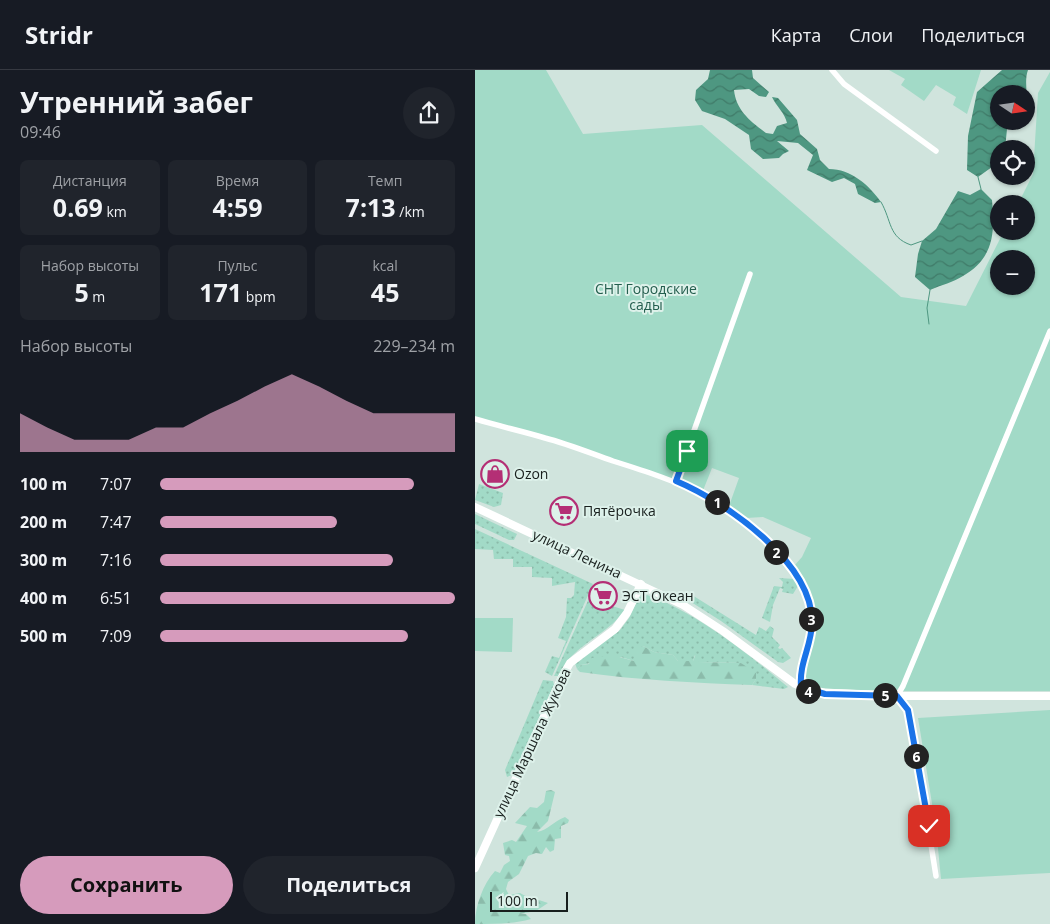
<!DOCTYPE html>
<html lang="ru">
<head>
<meta charset="utf-8">
<style>
  :root { --surface:#171b24; --page:#20242c; --text:#f1f3f6; --muted:#9ea1a6; --line:#363941; --accent:#d69bbc }
  body { margin:0; font-family:"Open Sans",sans-serif; background:var(--page); color:var(--text); height:100vh; display:flex; flex-direction:column; font-size:19px; white-space:nowrap }
  * { box-sizing:border-box; margin:0 }
  p { font-size:16px; color:var(--muted) }
  .icon { flex:none; width:28px; height:28px; fill:none; stroke:currentColor; stroke-width:2; stroke-linecap:round; stroke-linejoin:round }
  .map { position:relative; flex:1; overflow:hidden }
  .panel { display:flex; flex-direction:column; background:var(--surface); width:475px }
  .panel>* { flex:none }
  .needle { width:32px; rotate:103deg }
  .controls { position:absolute; left:515px; top:15px; display:grid; gap:10px }
  .controls a { display:grid; place-items:center; width:45px; height:45px; border-radius:50%; background:var(--surface); box-shadow:0 1px 4px #0004; font-size:25px }
  .scale { position:absolute; left:15px; bottom:12px; width:78px; box-sizing:border-box; padding-left:5px; border:2px solid #181f1d; border-top:0; font-size:14px; line-height:18px; white-space:nowrap; color:#181f1d; -webkit-text-stroke:4px #ddf1ea; paint-order:stroke }
  .pin { position:absolute; display:grid; place-items:center; width:42px; height:42px; color:#fff; margin:-21px; border-radius:10px; box-shadow:0 2px 8px #0006 }
  .km { position:absolute; width:25px; height:25px; margin:-12px; border-radius:50%; background:#222; color:#fff; font-size:14px; line-height:25px; text-align:center }
  .round { display:grid; place-items:center; flex:none; width:52px; height:52px; border-radius:26px; background:var(--page) }
  .overview { display:flex; align-items:center; justify-content:space-between; height:85px; padding:0 20px }
  h1 { font-size:28px; font-weight:700; line-height:38px }
  .metrics { display:grid; grid-template-columns:repeat(3,1fr); gap:8px; height:85px; padding:5px 20px }
  .metrics div { display:grid; align-content:center; border-radius:8px; background:var(--page); text-align:center }
  .metrics b { font-size:25px; font-weight:700 }
  .metrics small { font-size:14px; font-weight:400 }
  .metrics p { font-size:14px }
  .chart { height:140px; padding:10px 20px }
  .chart p { display:flex; justify-content:space-between }
  .chart svg { width:100%; height:90px; margin-top:5px; fill:var(--accent); opacity:.7 }
  .button { display:flex; gap:10px; margin-top:auto; padding:10px 20px }
  .button a { flex:1; height:58px; border-radius:30px; background:var(--accent); color:#111; font-size:20px; font-weight:700; line-height:58px; text-align:center }
  .button a+a { background:var(--page); color:var(--text) }
  ul { padding:0 20px; list-style:none; font-size:16px }
  li { display:grid; grid-template-columns:80px 60px 1fr; align-items:center; height:38px }
  li i { height:12px; border-radius:6px; background:var(--accent) }
  header { display:flex; align-items:center; gap:30px; box-sizing:border-box; height:70px; padding:0 25px; background:var(--surface); border-bottom:1px solid var(--line) }
  header strong { font-size:24px }
  nav { display:flex; gap:28px; margin-inline-start:auto; font-size:18px }
  main { display:flex; flex:1; min-height:0 }
  .map>svg:first-child { display:block }
</style>
</head>
<body>
<header>
<strong>Stridr</strong>
<nav><a>Карта</a><a>Слои</a><a>Поделиться</a></nav>
</header>
<main>
<section class="panel">
<div class="overview"><div><h1>Утренний забег</h1><p>09:46</p></div><a class="round"><svg class="icon" aria-label="share" viewBox="0 0 24 24"><path d="M12 15V3M7 8l5-5 5 5M5 13v7h14v-7"/></svg></a></div>
<div class="metrics">
<div><p>Дистанция</p><b>0.69<small> km</small></b></div>
<div><p>Время</p><b>4:59</b></div>
<div><p>Темп</p><b>7:13<small> /km</small></b></div>
</div>
<div class="metrics">
<div><p>Набор высоты</p><b>5<small> m</small></b></div>
<div><p>Пульс</p><b>171<small> bpm</small></b></div>
<div><p>kcal</p><b>45</b></div>
</div>
<div class="chart"><p><span>Набор высоты</span>229–234 m</p>
<svg viewBox="0 0 160 44" preserveAspectRatio="none"><path d="M0 44V25L10 32L20 38L30 38L40 38L50 32L60 32L70 25L80 19L90 12L100 6L110 12L120 19L130 25L140 25L150 25L160 25V44z"/></svg>
</div>
<ul>
<li><b>100 m</b>7:07<i style="width:86%"></i></li>
<li><b>200 m</b>7:47<i style="width:60%"></i></li>
<li><b>300 m</b>7:16<i style="width:79%"></i></li>
<li><b>400 m</b>6:51<i style="width:100%"></i></li>
<li><b>500 m</b>7:09<i style="width:84%"></i></li>
</ul>
<div class="button"><a>Сохранить</a><a>Поделиться</a></div>
</section>
<div class="map">
<svg width="575" height="854" viewBox="0 0 575 854">
  <defs>
    <pattern id="grass-dots" width="8" height="8" patternUnits="userSpaceOnUse" patternTransform="scale(1.25)"><rect width="8" height="8" fill="#a2dac7"/><path d="M2 2h.1M6 6h.1" fill="none" stroke="#8bbbaa" stroke-width="1.8" stroke-linecap="round"/></pattern>
    <pattern id="forest-firs" width="22" height="20" patternUnits="userSpaceOnUse" patternTransform="scale(1.25)"><rect width="22" height="20" fill="#a2dac7"/><path d="M5 1l3.5 6h-7zM16 11l3.5 6h-7z" fill="#8bbbaa"/></pattern>
    <pattern id="water-waves" width="16" height="10" patternUnits="userSpaceOnUse" patternTransform="scale(1.25)"><rect width="16" height="10" fill="#4e9781"/><path d="M0 5q4-4 8 0t8 0" fill="none" stroke="#407b69"/></pattern>
  </defs>
  <rect width="100%" height="100%" fill="#d0e4dd"/>
  <g fill="url(#grass-dots)">
    <polygon points="4,414 28,423 26,435 19,437 0,430"/>
    <polygon points="0,444 42,464 39,470 34,470 0,454"/>
    <polygon points="0,459 118,514 77,606 70,602 77,586 84,588 91,571 83,568 91,547 92,528 96,528 99,525 100,512 77,516 77,508 57,507 57,497 38,497 38,489 19,489 18,480 0,479"/>
    <polygon points="304,508 320,509 323,516 318,524 307,522 308,519 305,518 298,535 295,552 287,548 299,516 307,517 308,512"/>
    <path d="M120,515l2,1 -4,14 32,10c-17,22 -32,26 -51,44 -7,6 -10,14 -16,22h-4z"/>
    <path d="M172,525c47,16 103,60 141,92l-4,2 -32,-4 4,-6 -15,-16 -43,-1 -3,-7 -2,6h-15l-5,-6 -19,-3 -11,-6 -9,15 -13,-4 -40,8 -4,4 -2,-6 45,-33 9,-12 10,-21z"/>
    <polygon points="217,525 281,565 284,557 291,561 295,556 299,559 297,567 305,575 303,578 305,579 307,578 316,588 308,593 303,592 246,551 216,532"/>
    <polygon points="68,610 78,611 79,615 39,704 32,707 30,700"/>
  </g>
  <g fill="url(#forest-firs)">
    <path d="M168,576l11,6 19,3 5,6h15l3,-7 3,8 42,1 15,10v6l-4,6c-58,-2 -115,-5 -172,-13l-3,-3 4,-4 8,-1 3,-6 20,-3 22,6v-9z"/>
    <path d="M76,720l4,2 -7,29 -11,11c11,-2 17,-11 28,-15l4,3 -1,3 -7,3v12l-6,1 -1,11 -4,2 -4,-5 -4,7 -6,-1 -8,3 -9,18 -11,8 -2,7 3,6 11,-2 9,5v5l10,-3 9,3 -12,8 -16,3h6l5,5c-18,5 -37,5 -56,5 0,-18 8,-40 20,-53l5,2 4,-8 6,-4 -1,-5 -4,-1 -2,-12 9,-3 4,2 11,-16 -12,-3 15,-16 7,1 7,-6 2,-11z"/>
  </g>
  <g fill="#a2dac7" fill-rule="evenodd">
    <path d="M0,0h71l37,64 119,-9 199,172 65,9 38,-75h22v-27h-8l15,-30 5,-81 12,-21v619h-176l-62,-3 -7,-13c11,-43 18,-71 -11,-109l8,-9 9,-19 -48,-21 -17,1 -17,-12 10,-28 -27,-10 -10,25 -94,-34 -133,-40zM524,189h27v27h-27z"/>
    <polygon points="414,0 506,0 492,44 478,35 481,27 461,15 449,31 426,15 430,9"/>
    <polygon points="0,548 38,548 37,582 0,581"/>
    <polygon points="575,640 575,803 466,809 461,758 443,648"/>
  </g>
  <g fill="url(#water-waves)">
    <path d="M235,0h42l1,8 16,14 -3,5 -7,-1 -10,-7 -15,1c2,20 16,31 32,43l7,1 4,-8 10,-3c-2,-10 -11,-17 -15,-26l6,1 19,22 3,14 17,15 3,11 9,9c22,0 40,16 52,33l-6,1 -17,-9 -3,-10 -11,-6 -12,4 -25,-12 6,-15 -15,-12 -21,-2 12,10 -6,3 -4,4 -16,1 -12,-10 -2,-14 -24,-16 -23,-8 -7,-11 1,-10 12,-11z"/>
    <path d="M527,0h26c-4,11 0,22 -2,33v-9h-27v27h17l-9,8 -2,20h-6v19l-7,-1 -14,10 -11,-7 1,-34 9,-44z"/>
    <path d="M506,119l11,11c3,33 2,58 -29,76 -9,6 -22,9 -33,14l-15,-13 3,-23 4,-13 14,-12 22,-38 12,4z"/>
  </g>
  <g fill="none" stroke-linecap="round" stroke-linejoin="round">
    <g stroke="#4e9781" stroke-width="1">
      <polyline points="503,107 506,119"/>
      <path d="M406,132c11,19 7,35 30,43l11,-4"/>
      <polyline points="454,254 452,238 455,220"/>
    </g>
    <g stroke="#fff" stroke-width="5.5">
      <polyline points="357,0 369,14 461,81"/>
      <path d="M0,349c23,7 47,12 70,19 23,6 45,15 68,23 67,21 114,37 163,91 15,17 29,34 34,58 7,26 -12,49 -9,77"/>
      <polyline points="201,411 275,204"/>
      <polyline points="461,806 436,649 433,641 422,626 428,616 575,261"/>
    </g>
    <g stroke="#fff" stroke-width="8">
      <polyline points="0,437 208,535 248,561 320,614 337,622 426,626 575,626"/>
      <polyline points="0,798 87,607 95,593 140,559 152,543 166,514"/>
    </g>
  </g>
  <g fill="none" stroke-linecap="round" stroke-linejoin="round">
    <defs>
      <path id="route" d="M212,381l-11,30c50,21 138,82 136,143 -1,23 -13,39 -11,63l24,7 72,2 11,14 21,116"/>
    </defs>
    <use href="#route" stroke="#fff" stroke-width="10"/>
    <use href="#route" stroke="#1a73e8" stroke-width="6"/>
  </g>
  <defs>
    <symbol id="shop-ring" viewBox="-11 -11 22 22"><circle r="9.5" fill="#ddf1ea" stroke="#b42f75" stroke-width="1.5"/><path d="M-5-2.5h2.3a2.7 3.5 0 0 1 5.4 0H5L5.5 6h-11ZM-1.5-2.5h3a1.5 2.3 0 0 0-3 0Z" fill="#b42f75"/></symbol>
    <symbol id="supermarket-ring" viewBox="-11 -11 22 22"><circle r="9.5" fill="#ddf1ea" stroke="#b42f75" stroke-width="1.5"/><path d="M-6-5.5h2.5l.6 2H6L4.5 2H-2.5L-4.4-4H-6ZM-1.5 3.2a1.3 1.3 0 1 0 .1 0ZM3 3.2a1.3 1.3 0 1 0 .1 0Z" fill="#b42f75"/></symbol>
  </defs>
  <g fill-rule="evenodd">
    <use href="#shop-ring" x="4" y="388" width="32" height="32"/>
    <use href="#supermarket-ring" x="73" y="425" width="32" height="32"/>
    <use href="#supermarket-ring" x="112" y="510" width="32" height="32"/>
  </g>
  <g text-anchor="middle" stroke-width="4" stroke-linejoin="round" paint-order="stroke">
    <g font-size="14" fill="#245e4e" stroke="#ddf1ea">
      <text x="171" y="224">СНТ Городские<tspan x="171" dy="16">сады</tspan></text>
    </g>
    <g font-size="14" fill="#181f1d" stroke="#ddf1ea" text-anchor="start">
      <text x="39" y="409">Ozon</text>
      <text x="108" y="446">Пятёрочка</text>
      <text x="147" y="531">ЭСТ Океан</text>
    </g>
    <g font-size="14" fill="#181f1d" stroke="#ddf1ea">
      <text transform="translate(102 484) rotate(25)" y="5">улица Ленина</text>
      <text transform="translate(57 673) rotate(-65)" y="5">улица Маршала Жукова</text>
    </g>
  </g>
</svg>
<div class="controls">
<a><svg class="needle" viewBox="-14 -14 28 28"><path d="M0-13l5 13h-10z" fill="#e53935"/><path d="M0 13l5-13h-10z" fill="#9ea1a6"/></svg></a>
<a><svg class="icon" aria-label="locate" viewBox="0 0 24 24"><circle cx="12" cy="12" r="6"/><path d="M12 2v4M12 18v4M2 12h4M18 12h4"/></svg></a>
<a>+</a>
<a>−</a>
</div>
<div class="scale">100 m</div>
<div class="pin" style="left:212px;top:381px;background:#1e9e55"><svg class="icon" aria-label="arrive" viewBox="0 0 24 24"><path d="M6 21V4h12l-3 4 3 4H6"/></svg></div>
<div class="pin" style="left:454px;top:756px;background:#d93025"><svg class="icon" aria-label="check" viewBox="0 0 24 24"><path d="M5 12l5 5 9-10"/></svg></div>
<b class="km" style="left:242px;top:432px">1</b>
<b class="km" style="left:301px;top:482px">2</b>
<b class="km" style="left:336px;top:549px">3</b>
<b class="km" style="left:333px;top:621px">4</b>
<b class="km" style="left:410px;top:625px">5</b>
<b class="km" style="left:441px;top:686px">6</b>
</div>
</main>
</body>
</html>
